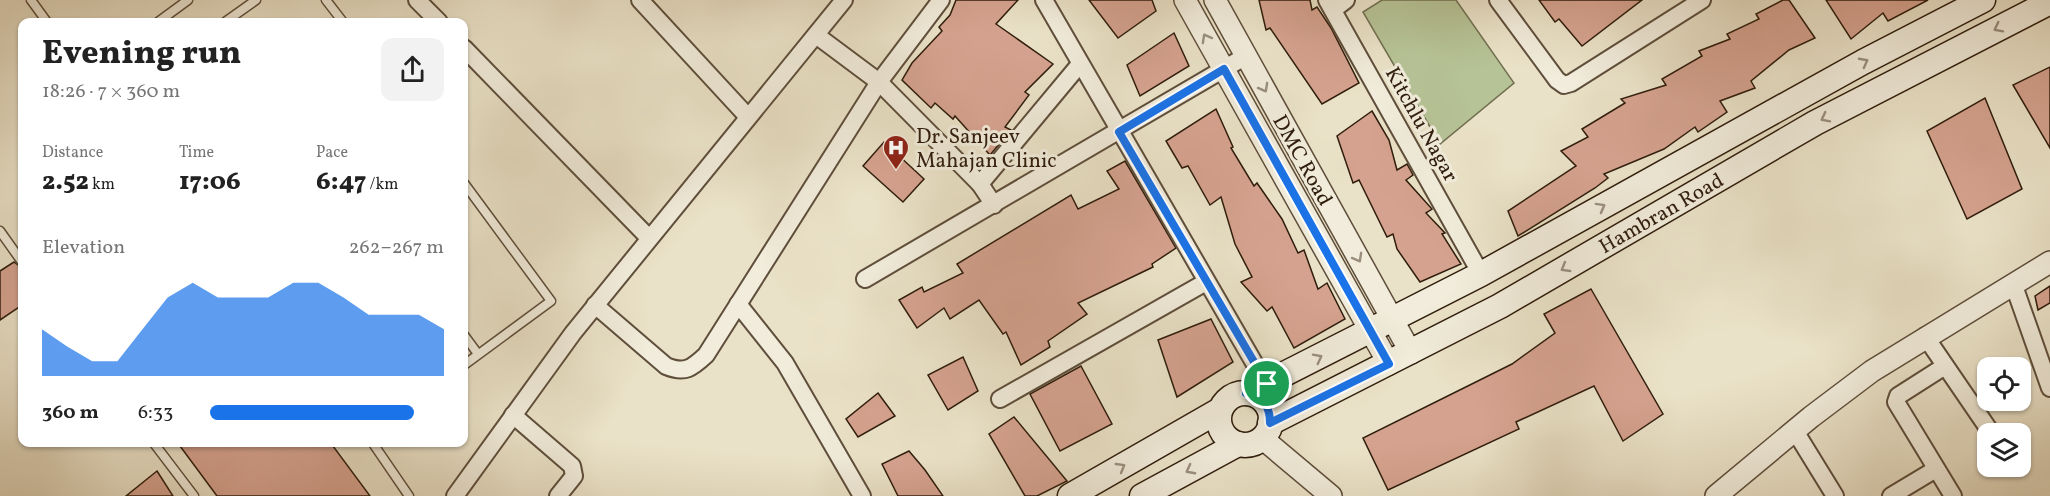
<!DOCTYPE html>
<html lang="en">
<head>
<meta charset="utf-8">
<style>
  :root { --surface:#fff; --page:#f2f2f2; --text:#222; --muted:#767676; --accent:#1a73e8 }
  body { margin:0; font-family:Vollkorn,serif; background:var(--page); color:var(--text); height:100vh; display:flex; flex-direction:column; font-size:22px; white-space:nowrap }
  * { box-sizing:border-box; margin:0 }
  p { font-size:20px; color:var(--muted) }
  .icon { flex:none; width:33px; height:33px; fill:none; stroke:currentColor; stroke-width:2; stroke-linecap:round; stroke-linejoin:round }
  .map { position:relative; flex:1; overflow:hidden }
  .drawer { position:absolute; left:18px; top:18px; width:450px; height:429px; display:flex; flex-direction:column; background:var(--surface); border-radius:12px; box-shadow:0 2px 4px #0004 }
  .drawer>* { flex:none }
  .buttons { position:absolute; left:1977px; top:357px; display:grid; gap:12px }
  .buttons a { display:grid; place-items:center; width:54px; height:54px; border-radius:12px; background:var(--surface); box-shadow:0 2px 4px #0004; font-size:30px }
  .pin { position:absolute; display:grid; place-items:center; width:51px; height:51px; color:#fff; margin:-26px; border:3px solid #fff; border-radius:50%; box-shadow:0 2px 6px #0007 }
  .round { display:grid; place-items:center; flex:none; width:63px; height:63px; border-radius:12px; background:var(--page) }
  .overview { display:flex; align-items:center; justify-content:space-between; height:102px; padding:0 24px }
  h1 { font-size:33px; font-weight:800; line-height:45px }
  .stats { display:grid; grid-template-columns:repeat(3,1fr); gap:9px; height:102px; padding:6px 24px }
  .stats div { display:grid; align-content:center }
  .stats b { font-size:26px; font-weight:800 }
  .stats small { font-size:16px; font-weight:400 }
  .stats p { font-size:16px }
  .chart { height:168px; padding:12px 24px }
  .chart p { display:flex; justify-content:space-between }
  .chart svg { width:100%; height:108px; margin-top:6px; fill:var(--accent); opacity:.7 }
  ul { padding:0 24px; list-style:none; font-size:20px }
  li { display:grid; grid-template-columns:96px 72px 1fr; align-items:center; height:45px }
  li i { height:15px; border-radius:8px; background:var(--accent) }
  .map>svg:first-child { display:block }
</style>
</head>
<body>
<div class="map">
<svg width="2050" height="496" viewBox="0 0 2050 496">
  <rect width="100%" height="100%" fill="#eae2c8"/>
  <filter id="stains"><feTurbulence type="fractalNoise" baseFrequency=".00333" numOctaves="4"/><feColorMatrix values="0 0 0 0 .2 0 0 0 0 .09 0 0 0 0 .02 0 0 0 .5 -.17"/></filter>
  <radialGradient id="worn" r=".72"><stop offset=".6" stop-color="#630" stop-opacity="0"/><stop offset="1" stop-color="#630" stop-opacity=".3"/></radialGradient>
  <polygon fill="#b6c396" stroke="#727051" stroke-width="1.5" points="1382,0 1456,0 1514,83 1440,144 1363,12"/>
  <g fill="#d5a28f" stroke="#2f1d0c" stroke-width="1.5">
    <polygon points="956,0 1018,0 996,24 1053,64 1025,92 1029,95 1005,127 1011,130 990,155 955,116 953,119 935,103 931,108 902,80 912,63 942,31 939,27 950,15"/>
    <polygon points="1089,0 1152,0 1156,11 1118,38"/>
    <polygon points="1259,0 1310,0 1312,10 1317,7 1331,28 1359,83 1322,104 1270,28 1266,30"/>
    <polygon points="1539,0 1642,0 1582,46 1559,19 1555,22"/>
    <polygon points="1783,0 1789,0 1815,38 1789,50 1751,81 1755,88 1720,101 1727,112 1698,132 1695,127 1664,149 1604,174 1608,178 1595,188 1518,236 1508,211 1576,166 1561,151 1588,137 1582,129 1625,103 1621,99 1666,85 1662,79 1702,56 1699,51 1730,39 1727,34 1759,19 1756,14"/>
    <polygon points="1826,0 1928,0 1888,21 1883,13 1851,39"/>
    <polygon points="1174,33 1189,66 1140,96 1127,65"/>
    <polygon points="2050,67 2050,148 2013,85"/>
    <polygon points="1985,98 2022,189 1967,219 1927,131"/>
    <polygon points="1216,109 1233,147 1231,148 1254,186 1257,183 1282,219 1298,253 1304,250 1318,289 1327,283 1345,319 1294,348 1272,307 1267,311 1241,282 1252,277 1235,244 1221,197 1210,205 1188,166 1182,168 1166,141"/>
    <polygon points="1372,111 1389,140 1397,170 1407,164 1413,175 1406,180 1432,209 1426,213 1445,233 1442,234 1461,264 1420,282 1397,249 1393,234 1387,237 1359,180 1353,183 1337,136"/>
    <polygon points="884,142 924,179 903,202 863,166"/>
    <polygon points="1125,161 1176,248 1152,264 1153,267 1078,303 1087,314 1048,341 1050,347 1021,365 1006,332 1003,334 979,300 950,319 944,308 917,328 899,300 922,287 924,292 963,273 957,264 1071,195 1078,209 1119,189 1107,171"/>
    <polygon points="14,262 22,268 22,305 0,320 0,271"/>
    <polygon points="2050,286 2050,303 2038,310 2035,296"/>
    <polygon points="1591,289 1663,414 1623,441 1594,386 1516,422 1519,429 1388,490 1363,438 1512,364 1555,333 1544,314"/>
    <polygon points="1211,319 1233,362 1177,397 1158,340"/>
    <polygon points="963,357 978,391 948,410 928,375"/>
    <polygon points="1081,366 1112,424 1060,451 1030,394"/>
    <polygon points="878,393 895,416 858,437 846,419"/>
    <polygon points="1014,417 1048,458 1067,481 1037,496 1025,496 989,434"/>
    <polygon points="177,442 330,442 370,496 217,496"/>
    <polygon points="909,451 925,470 943,496 898,496 882,464"/>
    <polygon points="157,471 173,496 126,496"/>
  </g>
  <g fill="none" stroke-linecap="round" stroke-linejoin="round">
    <defs>
      <g id="service">
        <polyline points="31,0 47,22"/>
        <polyline points="326,0 343,22"/>
        <polyline points="158,22 188,0"/>
        <polyline points="225,22 256,0"/>
        <polyline points="464,183 551,301 464,365"/>
        <polyline points="0,231 22,262"/>
        <polyline points="464,335 478,354"/>
        <polyline points="153,442 194,496"/>
        <polyline points="372,442 409,496"/>
      </g>
      <g id="minor">
        <polyline points="417,0 439,22"/>
        <polyline points="640,0 748,117"/>
        <polyline points="1044,0 1267,385"/>
        <polyline points="1327,0 1481,274"/>
        <polyline points="1498,0 1557,80 1564,85 1571,83 1702,0"/>
        <polyline points="1333,10 1346,0"/>
        <polyline points="816,35 879,82 980,184 994,205"/>
        <polyline points="464,48 649,238"/>
        <polyline points="980,184 1080,64"/>
        <polyline points="865,279 1246,56"/>
        <polyline points="2013,283 2050,388"/>
        <polyline points="738,304 785,363 862,496"/>
        <path d="M595,305l71,61c19,8 26,2 40,-11l173,-273 62,-82"/>
        <polyline points="1925,336 1992,434"/>
        <polyline points="1945,366 1898,396 1896,402 1953,496"/>
        <polyline points="1000,399 1206,282"/>
        <polyline points="513,415 572,466 574,476 558,496"/>
        <polyline points="1795,431 1835,496"/>
        <polyline points="455,496 573,333 844,0"/>
        <polyline points="1891,496 1936,469"/>
      </g>
      <g id="tertiary">
        <polyline points="1185,0 1389,364"/>
        <polyline points="1215,0 1411,353"/>
        <polyline points="1262,438 1331,496"/>
        <polyline points="1716,496 1811,417 1872,371 2050,262"/>
      </g>
      <g id="secondary">
        <polyline points="1247,393 1481,274 1863,62 1983,0"/>
        <circle cx="1245" cy="419" r="26"/>
        <polyline points="1270,423 1500,306 1815,123 2050,2"/>
        <polyline points="1070,496 1220,410"/>
        <polyline points="1142,496 1238,444"/>
      </g>
    </defs>
    <use href="#service" stroke="#5e4e3b" stroke-width="11"/>
    <use href="#minor" stroke="#5e4e3b" stroke-width="20"/>
    <use href="#tertiary" stroke="#5e4e3b" stroke-width="24"/>
    <use href="#secondary" stroke="#2f1d0c" stroke-width="27"/>
    <use href="#service" stroke="#f1ecdb" stroke-width="8"/>
    <use href="#minor" stroke="#f1ecdb" stroke-width="16"/>
    <use href="#tertiary" stroke="#f1ecdb" stroke-width="21"/>
    <use href="#secondary" stroke="#f1ecdb" stroke-width="24"/>
  </g>
  <defs><path id="oneway-chevron" d="M-2-3.5L2.5 0L-2 3.5" fill="none" stroke-width="1.6" stroke-linecap="round" stroke-linejoin="round" transform="scale(1.5)"/></defs>
  <g stroke="#9a8f7e">
    <use href="#oneway-chevron" transform="translate(1998 28) rotate(153)"/>
    <use href="#oneway-chevron" transform="translate(1206 38) rotate(-119)"/>
    <use href="#oneway-chevron" transform="translate(1864 62) rotate(-28)"/>
    <use href="#oneway-chevron" transform="translate(1264 88) rotate(61)"/>
    <use href="#oneway-chevron" transform="translate(1825 118) rotate(153)"/>
    <use href="#oneway-chevron" transform="translate(1601 207) rotate(-29)"/>
    <use href="#oneway-chevron" transform="translate(1358 258) rotate(61)"/>
    <use href="#oneway-chevron" transform="translate(1565 268) rotate(150)"/>
    <use href="#oneway-chevron" transform="translate(1318 358) rotate(-27)"/>
    <use href="#oneway-chevron" transform="translate(1121 467) rotate(-30)"/>
    <use href="#oneway-chevron" transform="translate(1190 470) rotate(152)"/>
  </g>
  <g fill="none" stroke-linecap="round" stroke-linejoin="round">
    <defs>
      <path id="route" d="M1224,69l165,295 -119,59c0,-17 -7,-26 -24,-30l21,-9 -148,-252z"/>
    </defs>
    <use href="#route" stroke="#fff" stroke-width="12"/>
    <use href="#route" stroke="#1a73e8" stroke-width="8"/>
  </g>
  <defs>
    <symbol id="hospital-pin" viewBox="-11 -11 22 30"><path d="M0 17L-7.5 6A9.5 9.5 0 1 1 7.5 6Z" fill="#8f2418" stroke="#f1ecdb"/><path d="M-5-5h3v3.5h4V-5h3V5h-3V1.5h-4V5h-3Z" fill="#fff"/></symbol>
  </defs>
  <g fill-rule="evenodd">
    <use href="#hospital-pin" x="881" y="133" width="30" height="40"/>
  </g>
  <g text-anchor="middle" stroke-width="6" stroke-linejoin="round" paint-order="stroke">
    <g font-size="21" fill="#2f1d0c" stroke="#f1ecdb">
      <text transform="translate(1422 124) rotate(61)" y="7">Kitchlu Nagar</text>
      <text transform="translate(1303 160) rotate(61)" y="7">DMC Road</text>
      <text transform="translate(1661 213) rotate(-30)" y="7">Hambran Road</text>
    </g>
    <g font-size="21" fill="#2f1d0c" stroke="#f1ecdb" text-anchor="start">
      <text x="916" y="143">Dr. Sanjeev<tspan x="916" dy="24">Mahajan Clinic</tspan></text>
    </g>
  </g>
  <rect width="100%" height="100%" filter="url(#stains)"/>
  <rect width="100%" height="100%" fill="url(#worn)"/>
</svg>
<div class="buttons">
<a><svg class="icon" aria-label="locate" viewBox="0 0 24 24"><circle cx="12" cy="12" r="6"/><path d="M12 2v4M12 18v4M2 12h4M18 12h4"/></svg></a>
<a><svg class="icon" aria-label="layers" viewBox="0 0 24 24"><path d="M12 4l9 5-9 5-9-5zM3 14l9 5 9-5"/></svg></a>
</div>
<div class="pin" style="left:1267px;top:384px;background:#1e9e55"><svg class="icon" aria-label="arrive" viewBox="0 0 24 24"><path d="M6 21V4h12l-3 4 3 4H6"/></svg></div>
<section class="drawer">
<div class="overview"><div><h1>Evening run</h1><p>18:26 · 7 × 360 m</p></div><a class="round"><svg class="icon" aria-label="share" viewBox="0 0 24 24"><path d="M12 15V3M7 8l5-5 5 5M5 13v7h14v-7"/></svg></a></div>
<div class="stats">
<div><p>Distance</p><b>2.52<small> km</small></b></div>
<div><p>Time</p><b>17:06</b></div>
<div><p>Pace</p><b>6:47<small> /km</small></b></div>
</div>
<div class="chart"><p><span>Elevation</span>262–267 m</p>
<svg viewBox="0 0 160 44" preserveAspectRatio="none"><path d="M0 44V25L10 32L20 38L30 38L40 25L50 12L60 6L70 12L80 12L90 12L100 6L110 6L120 12L130 19L140 19L150 19L160 25V44z"/></svg>
</div>
<ul>
<li><b>360 m</b>6:33<i style="width:87%"></i></li>
</ul>
</section>
</div>
</body>
</html>
